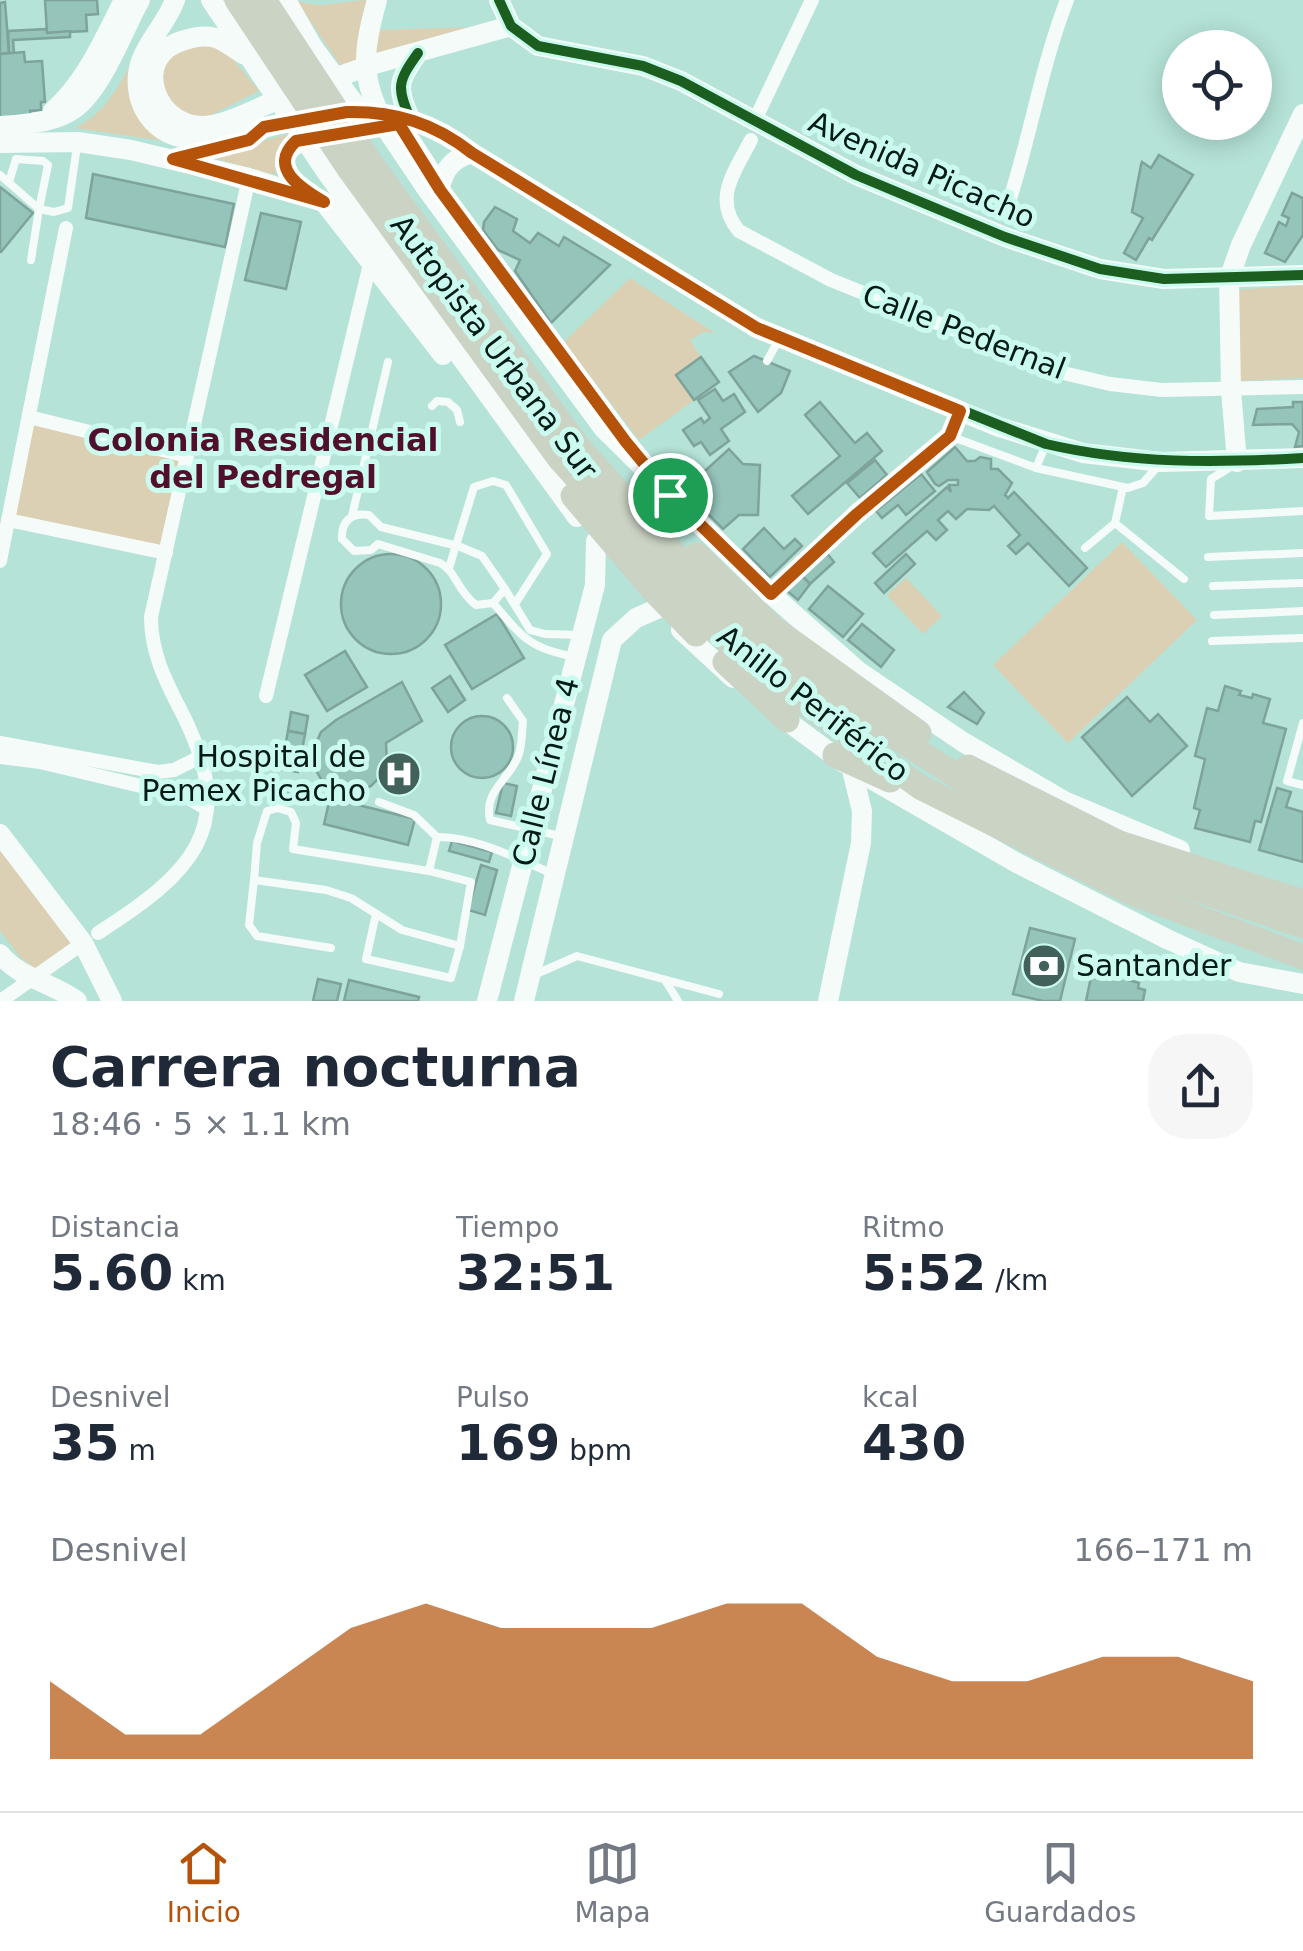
<!DOCTYPE html>
<html lang="es">
<head>
<meta charset="utf-8">
<style>
  :root { --surface:#fff; --page:#f6f6f7; --text:#1f2937; --muted:#747a83; --line:#e0e1e3; --accent:#b45309 }
  body { margin:0; font-family:"DejaVu Sans",sans-serif; background:var(--page); color:var(--text); height:100vh; display:flex; flex-direction:column; font-size:38px; white-space:nowrap }
  * { box-sizing:border-box; margin:0 }
  p { font-size:32px; color:var(--muted) }
  .icon { flex:none; width:55px; height:55px; fill:none; stroke:currentColor; stroke-width:2; stroke-linecap:round; stroke-linejoin:round }
  .map { position:relative; height:1001px; overflow:hidden }
  .side { display:flex; flex-direction:column; background:var(--surface); flex:1 }
  .side>* { flex:none }
  .tools { position:absolute; left:1162px; top:30px; display:grid; gap:20px }
  .tools a { display:grid; place-items:center; width:110px; height:110px; border-radius:50%; background:var(--surface); box-shadow:0 5px 25px #0003; font-size:50px }
  .pin { position:absolute; display:grid; place-items:center; width:85px; height:85px; color:#fff; margin:-42px; border:5px solid #fff; border-radius:50%; box-shadow:0 2px 10px #0007 }
  .round { display:grid; place-items:center; flex:none; width:105px; height:105px; border-radius:40px; background:var(--page) }
  .head { display:flex; align-items:center; justify-content:space-between; height:170px; padding:0 50px }
  h1 { font-size:55px; font-weight:700; line-height:75px }
  .metrics { display:grid; grid-template-columns:repeat(3,1fr); gap:15px; height:170px; padding:10px 50px }
  .metrics div { display:grid; align-content:center }
  .metrics b { font-size:50px; font-weight:700 }
  .metrics small { font-size:28px; font-weight:400 }
  .metrics p { font-size:28px }
  .chart { height:280px; padding:20px 50px }
  .chart p { display:flex; justify-content:space-between }
  .chart svg { width:100%; height:180px; margin-top:10px; fill:var(--accent); opacity:.7 }
  .tabs { display:flex; justify-content:space-around; align-items:center; height:140px; border-top:2px solid var(--line); background:var(--surface); font-size:28px; color:var(--muted) }
  .tabs a { display:grid; justify-items:center; gap:5px }
  .tabs .on { color:var(--accent) }
  .map>svg:first-child { display:block }
</style>
</head>
<body>
<div class="map">
<svg width="1303" height="1001" viewBox="0 0 1303 1001">
  <rect width="100%" height="100%" fill="#b5e3d8"/>
  <g fill="#dbd0b3">
    <path d="M296,0c25,11 47,0 73,0l-13,61 -16,4z"/>
    <polygon points="483,27 373,56 377,30"/>
    <polygon points="187,42 224,48 259,91 207,117 196,119 166,102 161,67"/>
    <path d="M130,65c5,32 3,60 35,76l-90,-13c28,-14 41,-36 55,-63z"/>
    <polygon points="293,133 276,152 275,175 206,156"/>
    <polygon points="630,278 715,333 704,332 690,340 701,357 694,400 639,440 564,342"/>
    <polygon points="1303,285 1303,378 1238,381 1237,290"/>
    <polygon points="33,423 182,459 163,548 13,515"/>
    <polygon points="1122,542 1197,620 1068,743 993,665"/>
    <polygon points="906,578 942,616 923,634 887,595"/>
    <polygon points="0,840 79,938 36,969 21,958 0,931"/>
  </g>
  <g fill="#95c4ba" stroke="#7ea39b" stroke-width="2.5">
    <polygon points="45,0 97,0 98,14 86,15 87,31 47,33"/>
    <polygon points="5,2 9,53 0,54 0,3"/>
    <polygon points="46,29 47,33 70,31 70,37 13,40 14,53 9,53 8,31"/>
    <polygon points="24,52 25,62 42,61 45,102 41,102 41,110 30,111 31,118 0,120 0,54"/>
    <polygon points="1159,155 1193,175 1152,240 1149,238 1136,260 1124,253 1143,218 1132,212 1141,165 1142,162 1151,168"/>
    <polygon points="93,174 234,204 225,247 86,218"/>
    <polygon points="0,187 33,213 1,252 0,252"/>
    <polygon points="1292,193 1303,198 1303,235 1285,262 1265,253 1279,222 1286,226 1289,218 1282,215"/>
    <polygon points="495,207 517,219 513,231 530,243 538,233 559,246 564,237 610,265 551,323 515,271 520,260 498,250 483,230 484,222"/>
    <polygon points="261,213 301,222 286,289 245,280"/>
    <polygon points="754,356 790,371 781,393 758,412 729,372"/>
    <polygon points="701,357 719,382 694,400 676,375"/>
    <polygon points="715,389 723,401 734,394 745,412 721,429 729,441 710,455 701,442 694,446 683,430 701,418 704,423 710,418 698,400"/>
    <polygon points="820,402 855,443 867,433 882,451 808,514 792,496 840,456 805,415"/>
    <polygon points="1293,402 1303,402 1303,446 1295,447 1299,432 1292,424 1253,425 1257,409 1293,407"/>
    <polygon points="955,447 967,461 975,461 980,457 991,459 991,469 998,469 1012,483 1005,495 1008,498 1014,492 1087,568 1069,586 1028,543 1016,554 1008,546 1020,535 994,506 989,510 967,509 956,519 948,511 938,520 947,530 936,540 927,531 886,567 873,553 947,487 951,492 949,485 958,485 958,480 948,480 939,486 935,484 927,472"/>
    <polygon points="729,449 743,464 760,465 758,515 739,515 723,529 684,490"/>
    <polygon points="875,460 887,475 860,498 847,483"/>
    <polygon points="921,474 935,491 906,515 898,505 882,518 876,511"/>
    <polygon points="764,528 784,549 795,539 802,546 770,577 743,549"/>
    <polygon points="826,552 834,562 810,584 801,575"/>
    <circle cx="391" cy="604" r="50"/>
    <polygon points="906,554 915,564 884,593 875,583"/>
    <polygon points="801,575 810,584 798,600 786,590"/>
    <polygon points="828,586 863,614 843,637 809,609"/>
    <polygon points="497,614 524,658 472,689 445,645"/>
    <polygon points="862,624 894,650 881,667 848,640"/>
    <polygon points="345,651 367,687 327,711 305,675"/>
    <polygon points="450,676 465,700 448,712 432,688"/>
    <polygon points="402,682 422,721 386,743 387,765 382,775 371,786 356,792 340,793 325,786 313,765 314,748 321,732 336,720"/>
    <polygon points="1225,686 1241,691 1239,695 1252,698 1253,694 1270,699 1263,723 1286,729 1261,822 1255,821 1250,842 1195,828 1200,810 1194,808 1205,759 1195,756 1207,708 1218,711"/>
    <polygon points="964,692 984,713 977,724 948,707"/>
    <polygon points="1127,697 1150,722 1158,714 1187,746 1132,796 1082,737"/>
    <polygon points="291,712 308,716 305,734 288,731"/>
    <circle cx="482" cy="747" r="31"/>
    <polygon points="288,731 305,734 298,772 281,769"/>
    <polygon points="503,783 517,786 511,816 496,813"/>
    <polygon points="278,784 305,789 302,803 276,799"/>
    <polygon points="1277,788 1291,792 1286,807 1303,812 1303,862 1259,850"/>
    <polygon points="330,798 415,819 408,845 324,824"/>
    <polygon points="452,841 492,852 489,862 449,851"/>
    <polygon points="481,865 497,870 485,915 468,910"/>
    <polygon points="1030,928 1075,939 1060,1001 1043,1001 1013,994"/>
    <polygon points="1094,963 1120,968 1119,973 1130,975 1128,980 1139,983 1138,988 1145,990 1143,1001 1086,1001"/>
    <polygon points="318,979 341,984 337,1001 313,1001"/>
    <polygon points="349,980 419,997 418,1001 344,1001"/>
  </g>
  <g fill="none" stroke-linecap="round" stroke-linejoin="round">
    <g stroke="#f4fbf9" stroke-width="8">
      <polyline points="0,175 39,209 48,165 43,161 16,159 9,182"/>
      <polyline points="31,260 39,209 54,212 68,208 77,146"/>
      <polyline points="767,361 778,341"/>
      <polyline points="432,406 437,401 448,402 457,410 460,422"/>
      <polyline points="950,436 1036,468 1128,488 1143,483 1158,466"/>
      <polyline points="1232,466 1211,479 1209,516 1303,511"/>
      <polyline points="1036,468 1046,444"/>
      <polyline points="352,516 388,362"/>
      <polyline points="1115,523 1184,579"/>
      <polyline points="1085,548 1115,523 1123,487"/>
      <polyline points="1208,557 1303,553"/>
      <polyline points="449,568 474,487 493,481 506,485 547,554 515,604"/>
      <polyline points="1213,586 1303,583"/>
      <polyline points="771,593 857,514 950,436 958,415"/>
      <path d="M493,603l-17,2c-19,-14 -20,-34 -36,-42l-62,-19 -7,6 -17,1 -12,-12c-1,-18 10,-27 27,-24l12,12 77,19 24,10 23,33"/>
      <polyline points="1214,615 1303,611"/>
      <polyline points="1212,641 1303,638"/>
      <path d="M575,657c-46,-9 -52,-19 -82,-54l12,-14 25,41 15,4 36,1"/>
      <path d="M507,698l16,23c-1,11 -1,23 -4,33 -8,25 -36,36 -29,66l70,16"/>
      <polyline points="1303,723 1287,781 1303,785"/>
      <polyline points="379,802 414,815 437,837"/>
      <path d="M254,880l3,-37 10,-32 11,-3 13,4 5,11 -3,26 136,22 8,-34c40,0 78,21 114,36"/>
      <polyline points="376,914 366,959 451,978 460,946"/>
      <polyline points="331,948 257,936 249,925 254,880 326,890 351,898 402,930 460,946 471,882 429,871"/>
      <polyline points="534,975 577,956 719,994"/>
      <polyline points="665,980 678,1001"/>
    </g>
    <g stroke="#f4fbf9" stroke-width="14">
      <polyline points="755,120 812,0"/>
      <path d="M751,140c-16,31 -39,59 -12,91l92,49 228,92 51,12 52,6 141,-3"/>
      <path d="M1010,199c21,-66 32,-135 57,-199"/>
      <polyline points="29,417 187,456"/>
      <polyline points="8,520 166,553"/>
      <polyline points="0,561 66,228"/>
      <polyline points="266,696 370,264"/>
      <polyline points="0,743 158,772 174,770 202,756"/>
      <polyline points="0,757 40,762 187,797 207,809"/>
      <path d="M98,933c92,-59 141,-103 87,-214 -17,-34 -34,-63 -34,-102l98,-439"/>
      <polyline points="2,1000 83,943"/>
    </g>
    <g stroke="#f4fbf9" stroke-width="20">
      <path d="M175,0c-8,22 -26,39 -34,61 -6,17 -4,38 6,53 33,50 108,13 153,5"/>
      <polyline points="211,0 325,170 577,517"/>
      <polyline points="286,0 312,46 362,114 387,130 426,188 604,429 771,594 858,671 963,742 1064,801 1180,850"/>
      <path d="M377,0c-13,47 -18,74 5,119"/>
      <polyline points="499,0 511,26 538,46 643,66 681,81 856,175 1005,237 1100,269 1164,279 1303,275"/>
      <path d="M243,54c-8,-5 -18,-13 -27,-16 -10,-3 -22,-1 -31,2 -58,15 -29,95 27,85 24,-4 50,-20 73,-28"/>
      <polyline points="326,81 374,64 511,26"/>
      <path d="M53,111c33,-29 51,-72 71,-111"/>
      <path d="M359,112c43,0 79,15 113,41l285,175 242,99 84,26 78,9 142,-4"/>
      <path d="M410,118c-14,-31 -12,-37 8,-65"/>
      <polyline points="383,124 399,123 429,169"/>
      <path d="M0,126c21,-1 50,-3 69,-14 31,-16 54,-82 71,-112"/>
      <polyline points="0,143 78,142 131,150 249,178 324,202 443,355"/>
      <path d="M440,189c3,-19 13,-31 32,-36"/>
      <path d="M310,193c-33,-19 -35,-48 5,-55"/>
      <polyline points="1237,462 1231,390 1229,279 1241,245 1303,114"/>
      <polyline points="681,630 733,678"/>
      <polyline points="775,712 844,763"/>
      <polyline points="873,780 1017,863 1167,939 1239,972 1303,984"/>
      <polyline points="0,834 83,943 112,1001"/>
      <path d="M0,954c20,25 52,28 77,47"/>
      <polyline points="487,1001 595,585 596,541"/>
      <polyline points="524,1001 612,640 636,618 659,608"/>
      <polyline points="828,1001 861,843 862,811 852,770"/>
    </g>
    <g stroke="#cad3c4" stroke-width="25">
      <polyline points="237,0 350,170 559,458 715,630 758,669 920,787 1132,893 1303,957"/>
      <polyline points="264,0 375,169 580,449 711,594 811,682 1028,822 1148,873 1303,926"/>
      <polyline points="573,496 654,591 696,634"/>
      <polyline points="697,555 773,628 919,733"/>
      <polyline points="725,662 787,720"/>
      <polyline points="835,755 890,780"/>
      <polyline points="968,767 1129,848"/>
      <polyline points="1113,841 1303,902"/>
    </g>
    <defs>
      <g id="cycleway">
        <polyline points="499,0 511,26 538,46 643,66 681,81 856,175 1005,237 1100,269 1164,279 1303,275"/>
        <path d="M418,53c-20,28 -22,34 -8,65l40,18 22,17 285,175 289,116c86,20 170,19 257,14"/>
      </g>
    </defs>
    <use href="#cycleway" stroke="#cbfbef" stroke-width="16"/>
    <use href="#cycleway" stroke="#1b5e20" stroke-width="10"/>
  </g>
  <g fill="none" stroke-linecap="round" stroke-linejoin="round">
    <defs>
      <path id="route" d="M347,112c48,-1 87,11 125,41l285,175 203,83 -10,25 -93,78 -86,80 -101,-99 -44,-53 -186,-252 -41,-66 -103,17c-29,27 6,48 28,61l-151,-43 76,-19 15,-13z"/>
    </defs>
    <use href="#route" stroke="#fff" stroke-width="20"/>
    <use href="#route" stroke="#b45309" stroke-width="12"/>
  </g>
  <defs>
    <symbol id="hospital-disc" viewBox="-11 -11 22 22"><circle r="9.5" fill="#41615a" stroke="#cbfbef"/><path d="M-5-5h3v3.5h4V-5h3V5h-3V1.5h-4V5h-3Z" fill="#fff"/></symbol>
    <symbol id="bank-disc" viewBox="-11 -11 22 22"><circle r="9.5" fill="#41615a" stroke="#cbfbef"/><path d="M-6-4H6V4H-6ZM0-2.3a2.3 2.3 0 1 0 0 4.6a2.3 2.3 0 1 0 0-4.6Z" fill="#fff"/></symbol>
  </defs>
  <g fill-rule="evenodd">
    <use href="#hospital-disc" x="374" y="749" width="50" height="50"/>
    <use href="#bank-disc" x="1019" y="941" width="50" height="50"/>
  </g>
  <g text-anchor="middle" stroke-width="10" stroke-linejoin="round" paint-order="stroke">
    <g font-size="30" fill="#021b16" stroke="#cbfbef">
      <text transform="translate(922 170) rotate(24)" y="10">Avenida Picacho</text>
      <text transform="translate(964 332) rotate(21)" y="10">Calle Pedernal</text>
      <text transform="translate(494 347) rotate(53)" y="10">Autopista Urbana Sur</text>
      <text transform="translate(813 704) rotate(38)" y="10">Anillo Periférico</text>
      <text transform="translate(546 772) rotate(-76)" y="10">Calle Línea 4</text>
    </g>
    <g font-size="30" fill="#021b16" stroke="#cbfbef" text-anchor="end">
      <text x="366" y="767">Hospital de<tspan x="366" dy="34">Pemex Picacho</tspan></text>
      <text x="1076" y="976" text-anchor="start">Santander</text>
    </g>
    <g font-size="32" font-weight="bold" fill="#500f2d" stroke="#cbfbef">
      <text x="263" y="451">Colonia Residencial<tspan x="263" dy="37">del Pedregal</tspan></text>
    </g>
  </g>
</svg>
<div class="tools">
<a><svg class="icon" aria-label="locate" viewBox="0 0 24 24"><circle cx="12" cy="12" r="6"/><path d="M12 2v4M12 18v4M2 12h4M18 12h4"/></svg></a>
</div>
<div class="pin" style="left:670px;top:495px;background:#1e9e55"><svg class="icon" aria-label="arrive" viewBox="0 0 24 24"><path d="M6 21V4h12l-3 4 3 4H6"/></svg></div>
</div>
<section class="side">
<div class="head"><div><h1>Carrera nocturna</h1><p>18:46 · 5 × 1.1 km</p></div><a class="round"><svg class="icon" aria-label="share" viewBox="0 0 24 24"><path d="M12 15V3M7 8l5-5 5 5M5 13v7h14v-7"/></svg></a></div>
<div class="metrics">
<div><p>Distancia</p><b>5.60<small> km</small></b></div>
<div><p>Tiempo</p><b>32:51</b></div>
<div><p>Ritmo</p><b>5:52<small> /km</small></b></div>
</div>
<div class="metrics">
<div><p>Desnivel</p><b>35<small> m</small></b></div>
<div><p>Pulso</p><b>169<small> bpm</small></b></div>
<div><p>kcal</p><b>430</b></div>
</div>
<div class="chart"><p><span>Desnivel</span>166–171 m</p>
<svg viewBox="0 0 160 44" preserveAspectRatio="none"><path d="M0 44V25L10 38L20 38L30 25L40 12L50 6L60 12L70 12L80 12L90 6L100 6L110 19L120 25L130 25L140 19L150 19L160 25V44z"/></svg>
</div>
</section>
<nav class="tabs">
<a class="on"><svg class="icon" aria-label="home" viewBox="0 0 24 24"><path d="M3 11l9-7 9 7M6 9v11h12V9"/></svg>Inicio</a>
<a><svg class="icon" aria-label="map" viewBox="0 0 24 24"><path d="M3 6l6-2 6 2 6-2v14l-6 2-6-2-6 2zM9 4v14M15 6v14"/></svg>Mapa</a>
<a><svg class="icon" aria-label="saved" viewBox="0 0 24 24"><path d="M7 4h10v16l-5-4-5 4z"/></svg>Guardados</a>
</nav>
</body>
</html>
